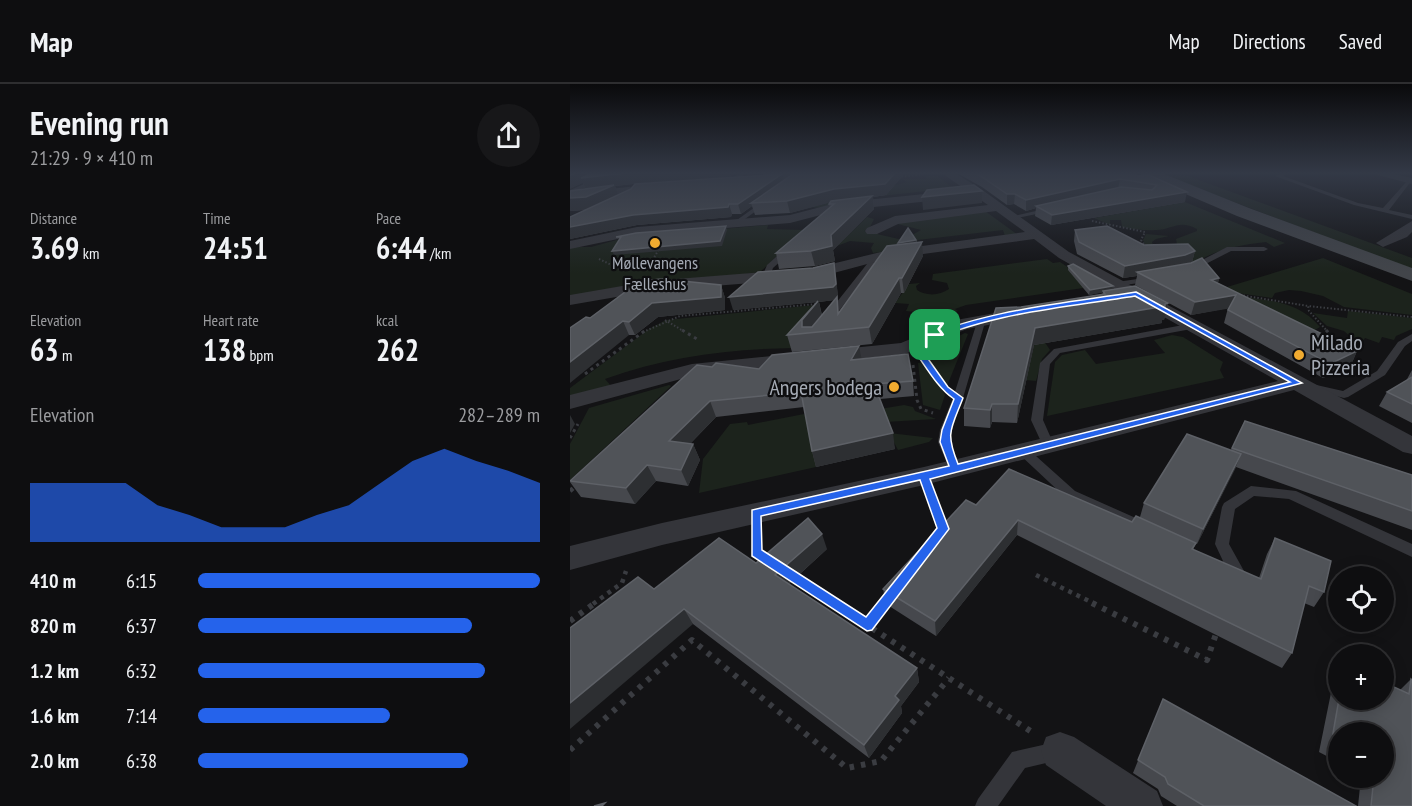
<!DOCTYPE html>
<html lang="en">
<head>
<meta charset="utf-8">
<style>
  :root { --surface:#0e0e10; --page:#171719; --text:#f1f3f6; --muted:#9b9c9f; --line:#2e2e30; --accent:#2563eb }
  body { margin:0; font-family:"PT Sans Narrow",sans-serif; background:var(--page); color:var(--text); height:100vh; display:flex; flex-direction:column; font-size:22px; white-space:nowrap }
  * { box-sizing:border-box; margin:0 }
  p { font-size:20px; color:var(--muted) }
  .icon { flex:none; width:33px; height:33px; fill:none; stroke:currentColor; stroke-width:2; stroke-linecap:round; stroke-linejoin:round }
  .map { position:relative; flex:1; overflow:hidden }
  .side { display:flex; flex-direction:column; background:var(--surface); width:570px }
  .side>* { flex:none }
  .tools { position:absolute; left:758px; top:482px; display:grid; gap:12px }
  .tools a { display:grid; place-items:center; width:66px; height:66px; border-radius:50%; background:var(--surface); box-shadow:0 3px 15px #0003,0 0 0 2px var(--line); font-size:30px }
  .pin { position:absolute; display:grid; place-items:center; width:51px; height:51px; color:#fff; margin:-26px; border-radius:12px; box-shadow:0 3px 9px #0006 }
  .round { display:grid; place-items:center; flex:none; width:63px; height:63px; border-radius:32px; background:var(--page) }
  .head { display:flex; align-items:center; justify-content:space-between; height:102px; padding:0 30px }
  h1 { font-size:33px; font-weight:700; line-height:45px }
  .figures { display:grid; grid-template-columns:repeat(3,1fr); gap:9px; height:102px; padding:6px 30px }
  .figures div { display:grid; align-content:center }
  .figures b { font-size:30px; font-weight:700 }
  .figures small { font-size:16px; font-weight:400 }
  .figures p { font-size:16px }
  .chart { height:168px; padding:12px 30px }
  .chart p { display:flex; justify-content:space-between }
  .chart svg { width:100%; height:108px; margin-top:6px; fill:var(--accent); opacity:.7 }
  ul { padding:0 30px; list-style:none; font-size:20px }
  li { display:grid; grid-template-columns:96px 72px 1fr; align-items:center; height:45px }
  li i { height:15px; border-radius:8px; background:var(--accent) }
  header { display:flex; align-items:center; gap:36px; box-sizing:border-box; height:84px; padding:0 30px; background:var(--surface); border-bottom:2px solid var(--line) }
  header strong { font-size:28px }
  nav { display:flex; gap:33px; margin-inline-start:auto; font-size:21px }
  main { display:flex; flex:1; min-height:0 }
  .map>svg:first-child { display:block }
</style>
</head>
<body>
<header>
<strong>Map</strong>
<nav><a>Map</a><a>Directions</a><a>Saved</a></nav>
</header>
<main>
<section class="side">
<div class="head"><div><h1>Evening run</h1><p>21:29 · 9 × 410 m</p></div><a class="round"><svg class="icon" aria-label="share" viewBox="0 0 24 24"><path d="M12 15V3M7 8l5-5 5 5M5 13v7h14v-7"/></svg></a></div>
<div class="figures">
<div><p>Distance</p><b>3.69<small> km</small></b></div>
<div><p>Time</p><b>24:51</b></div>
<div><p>Pace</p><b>6:44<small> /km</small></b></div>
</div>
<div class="figures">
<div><p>Elevation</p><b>63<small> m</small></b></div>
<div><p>Heart rate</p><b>138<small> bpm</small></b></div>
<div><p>kcal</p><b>262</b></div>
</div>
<div class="chart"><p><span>Elevation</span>282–289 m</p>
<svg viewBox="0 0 160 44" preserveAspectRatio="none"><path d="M0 44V20L10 20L20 20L30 20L40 29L50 33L60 38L70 38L80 38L90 33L100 29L110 20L120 11L130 6L140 11L150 15L160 20V44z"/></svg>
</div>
<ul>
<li><b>410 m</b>6:15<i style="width:100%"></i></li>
<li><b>820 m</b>6:37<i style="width:80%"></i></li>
<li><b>1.2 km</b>6:32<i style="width:84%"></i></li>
<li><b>1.6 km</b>7:14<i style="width:56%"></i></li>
<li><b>2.0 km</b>6:38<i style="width:79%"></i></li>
</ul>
</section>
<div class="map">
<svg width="842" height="722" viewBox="0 0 842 722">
  <rect width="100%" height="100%" fill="#131315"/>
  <g fill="#1c231c">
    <polygon points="586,88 607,88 842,174 842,186"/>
    <polygon points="366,91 388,108 375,105 283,115 250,124 240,123 337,98 332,95 357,95 356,92"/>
    <path d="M615,118l100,41 -11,4 -8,-5c-27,3 -49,7 -73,22l-8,-9 -39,-9 -3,-6 3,-6 23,2 -13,3 -4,3 1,3h24l-1,-6 21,-8v-2c-18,-10 -25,1 -41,1 -11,1 -23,-1 -34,-3l-1,-7h-11v5l-16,-7z"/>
    <polygon points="415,127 448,151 435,152 433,146 348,156 328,166 303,169 301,164 304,159 280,157 267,162 297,133 304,135 299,145 294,147 333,156 351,146 324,139"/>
    <polygon points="198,141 197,145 235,146 190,188 0,214 0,163 21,163 54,154"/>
    <polygon points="753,174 842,210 842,231 774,223 753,212 731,207 719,206 705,209 702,214 667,209 657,203"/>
    <path d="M477,175l6,4 7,-1 37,24 -131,19 -11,4 3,2 -12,4 4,4 -29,14 -5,-2 14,-7 5,-10 -29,-3 3,-7 -14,-1 14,-19 11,-1 -4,3 1,4c9,6 22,6 32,-1l-2,-6 -15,-3 1,-6z"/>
    <path d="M659,211c34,5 68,4 91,32l-7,4z"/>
    <path d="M245,221l8,10 -29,33c-64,1 -128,9 -189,31l7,8 -42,9v-8l79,-59 17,-9z"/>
    <polygon points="778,227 842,234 842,245 826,252 824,256 812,253 809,259 795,254 789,262 780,259 782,254 774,247 757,242 743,229 777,234"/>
    <polygon points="395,249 398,250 377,302 355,269"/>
    <polygon points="602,251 613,253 653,278 650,286 654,294 477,332 485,278 492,271 515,266 526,280 595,269 584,256"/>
    <polygon points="472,254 480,266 472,275 466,297 456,296 465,257"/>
    <polygon points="353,278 359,284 375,311 370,326 353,321 348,279"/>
    <polygon points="99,301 101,302 0,396 0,360 19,324"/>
    <polygon points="334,321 343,323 345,327 366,335 315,338 310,325"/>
    <polygon points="234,330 237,335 246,383 129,409 133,375 160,340 177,338 178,341"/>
    <polygon points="319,349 363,354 359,358 328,366"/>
  </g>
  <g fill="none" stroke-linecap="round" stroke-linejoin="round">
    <g stroke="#3a3c41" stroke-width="2" stroke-dasharray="1.5 2" stroke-linecap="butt">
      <polyline points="328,93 356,90"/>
      <polyline points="522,137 575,148 571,156 577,164"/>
      <polyline points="29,175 52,186"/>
      <polyline points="79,182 89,165"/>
      <polyline points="670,211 738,222"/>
      <polyline points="95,236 115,248"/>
      <polyline points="73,248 110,232 247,220"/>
      <polyline points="758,248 739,227 738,222 842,233"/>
    </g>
    <g stroke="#3a3c41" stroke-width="3" stroke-dasharray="3 4" stroke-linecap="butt">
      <polyline points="112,246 127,255"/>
      <polyline points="756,246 768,259"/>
      <polyline points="357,277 372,300"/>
      <polyline points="343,281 347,316 351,325 363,329"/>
      <polyline points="15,290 76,246"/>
      <polyline points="0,354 8,340"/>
    </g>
    <g stroke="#3a3c41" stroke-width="4.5" stroke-dasharray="4 5" stroke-linecap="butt">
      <polyline points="0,407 7,401"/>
      <polyline points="361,413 373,446"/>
      <polyline points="187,455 187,469 196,475"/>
      <polyline points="466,491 525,520"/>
      <polyline points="223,492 266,520"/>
      <polyline points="23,520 52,499 56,487"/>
      <polyline points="314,520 318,515"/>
    </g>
    <g stroke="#3a3c41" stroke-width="6" stroke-dasharray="4.5 7" stroke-linecap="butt">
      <polyline points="263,519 297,541"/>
      <polyline points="315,519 297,541 462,648"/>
      <polyline points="522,519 637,576 647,547"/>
      <polyline points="0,537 25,519"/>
      <polyline points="0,666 122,556 277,684 311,677 379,594"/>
    </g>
    <g fill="#34353a" fill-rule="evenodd">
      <polygon points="42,88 50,88 0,110 0,106"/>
      <polygon points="172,88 179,88 160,100 156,100 156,98"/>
      <polygon points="714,88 722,88 713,92 788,119 813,124 838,96 842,96 819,126 842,131 842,135 784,121 705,92"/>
      <polygon points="195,116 200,117 168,140 164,140 164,138"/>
      <polygon points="479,124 481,125 481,127 442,135 439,133"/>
      <polygon points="657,163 694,163 698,165 694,167 661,167 624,186 617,184"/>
      <polygon points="216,164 223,166 203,184 199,195 193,195 192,193 197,181"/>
      <polygon points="294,172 300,172 305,180 261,237 255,237 255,233 297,180 293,174"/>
      <polygon points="581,193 585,195 584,197 547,202 543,200 547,198"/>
      <polygon points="412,232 416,235 393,314 382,346 380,358 391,384 385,388 379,384 368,358 370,346 383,314 408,235"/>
      <polygon points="624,239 627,240 627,244 490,269 480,280 473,336 484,361 482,364 474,364 461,336 470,279 484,265"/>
      <polygon points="842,250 842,257 835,262 815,291 778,313 774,314 738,305 737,303 742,300 773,307 807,287 828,258"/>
      <polygon points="453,363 457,364 505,407 577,439 579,443 577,447 572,448 567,447 495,413 449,370 447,367"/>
      <path d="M681,402l45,5 116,53v13l-123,-58 -35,-3 -19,13 -6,35 15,27 -3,4c-8,3 -19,-1 -22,-9l4,-5 -8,-17 7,-37 2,-4z"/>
      <polygon points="486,658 493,661 496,668 493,675 455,684 428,722 405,722 408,715 442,668"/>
    </g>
    <g fill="#34353a" fill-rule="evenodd">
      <path d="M224,88h22c-9,7 -61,16 -71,9l6,-3z"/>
      <polygon points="370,88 383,88 411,105 499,168 842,352 842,370 833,368 724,306 354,401 92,461 0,486 0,462 92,439 354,383 708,297 489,174 464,155 316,175 245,194 81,207 0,221 0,211 81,197 245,184 315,167 455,148 426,127 328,140 307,150 297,150 295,147 297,144 325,132 418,121"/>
      <polygon points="796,88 816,88 842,94 842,100"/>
      <polygon points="87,100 93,103 91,105 0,117 0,109"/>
      <polygon points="384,107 388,108 388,114 266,127 220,139 67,151 0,165 0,157 67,143 220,131 266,119"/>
      <polygon points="842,137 842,148 837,153 813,163 806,159"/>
      <polygon points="454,224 460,225 463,229 460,233 397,245 335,270 122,292 0,325 0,311 122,280 331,259 386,236"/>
      <polygon points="490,648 504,653 587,707 593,722 536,722 476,681 471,667 476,653"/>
    </g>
    <polygon fill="#42454a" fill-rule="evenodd" points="569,88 589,88 679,124 842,184 842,197 667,132 571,91"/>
  </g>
  <g fill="#46484d" fill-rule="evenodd">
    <polygon points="0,88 160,93 80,98 45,102 48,111 213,97 226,88 336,88 316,111 303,113 304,125 263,166 265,177 245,182 209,185 206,169 260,124 259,120 260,118 220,129 185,131 182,122 171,130 162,130 161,133 67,141 0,155 0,133 16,126 0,127 0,107 15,105 13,99"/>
    <polygon points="385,88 560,88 568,92 579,91 615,118 481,141 465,132 466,124 456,127 444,120 437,121 412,103"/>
    <polygon points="505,146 574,161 625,167 622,178 649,194 648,199 787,267 781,281 753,294 654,239 658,224 621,231 565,201 567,192 553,194 507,170 504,157"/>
    <path d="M346,156l7,16 -19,37h-3l-29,51 -80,8 -5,-17 30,-33 -84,8 80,-42 21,-5 4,34 -1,1 2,14 59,-67zM264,216l-12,15 -3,-13z"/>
    <polygon points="498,182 543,202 542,206 598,219 594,236 592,236 592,239 464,261 447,339 422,338 420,344 394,342 394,324 451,223 532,211 533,208 519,211 498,186"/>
    <polygon points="151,201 155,214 155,226 88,233 65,251 59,251 20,234"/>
    <polygon points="291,275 343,297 344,312 310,315 325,365 246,383 242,367 234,323 146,333 120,360 123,360 130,376 118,402 86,397 65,420 11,413 0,398 142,283 189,285"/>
    <polygon points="842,286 842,339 809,322 817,308 836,297"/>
    <polygon points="675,337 842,391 842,446 666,383 627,460 626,459 623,466 689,494 697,470 705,454 754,508 744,523 734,519 722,569 712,584 447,451 366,552 316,520 313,505 406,421 562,438 570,433 574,419 661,366"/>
    <polygon points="257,465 219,500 347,584 349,598 331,622 332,629 299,674 123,540 84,505"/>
    <polygon points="768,589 768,615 813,615 830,606 841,595 842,722 788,722 791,693 813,693 813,648 768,648 768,678 749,668 764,594"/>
    <polygon points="593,615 786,722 607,722 591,712 588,705 563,689"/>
  </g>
  <g fill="#2d2f32">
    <polygon points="8,88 168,88 160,93 80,98 45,102 49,113 22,125 0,127 0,114 16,106 13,99 0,105 0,91"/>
    <polygon points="177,88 205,88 178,92"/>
    <polygon points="326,88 336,88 316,111 303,113 304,125 263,166 265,177 245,182 241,167 261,151 266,117 220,129 217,117"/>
    <polygon points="212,90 214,99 181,119 182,122 171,130 168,120"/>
    <polygon points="550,95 548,105 466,122 466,124 456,127 456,116"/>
    <polygon points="412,107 412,119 353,126 352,113"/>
    <polygon points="617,108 615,118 481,141 482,131"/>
    <polygon points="437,110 445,110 444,120 437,121"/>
    <polygon points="159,120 162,130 161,133 67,141 0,155 0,143 63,131"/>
    <polygon points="156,142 157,146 152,162 44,171 42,167"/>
    <polygon points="346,156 346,161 328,163 328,159"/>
    <polygon points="352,158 353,172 334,209 332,194"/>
    <polygon points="625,167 622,178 612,183 567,188 567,192 553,194 555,182"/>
    <polygon points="264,179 266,191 268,213 267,214 271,246 265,216 249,218 252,233 239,249 232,243 232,236 248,218 163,226 159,213"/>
    <polygon points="329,194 331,209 302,260 299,243"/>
    <polygon points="649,194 646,206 641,196"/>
    <polygon points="151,201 155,214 155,226 88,233 65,251 59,238 82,219"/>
    <polygon points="543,202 542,207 519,211 520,206"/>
    <polygon points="666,211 662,224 621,231 625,218"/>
    <polygon points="598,219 594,236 592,236 592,239 464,261 447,339 448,320 465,244"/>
    <polygon points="53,237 59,251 0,299 0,278"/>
    <polygon points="289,262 292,277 281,276"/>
    <polygon points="787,267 781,281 753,294 760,280"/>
    <polygon points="140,317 146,333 107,373 99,357"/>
    <polygon points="422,320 422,338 420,344 420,326"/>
    <polygon points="0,331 5,340 0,349"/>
    <polygon points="323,349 325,365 246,383 242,367"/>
    <polygon points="123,360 130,376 118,402 111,386"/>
    <polygon points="671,370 665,385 627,460 633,445"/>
    <polygon points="77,381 86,397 65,420 56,404"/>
    <polygon points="448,436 447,451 366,552 365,537"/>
    <polygon points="252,450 257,465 212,506 205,491"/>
    <polygon points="114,525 123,540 0,645 0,619"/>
    <polygon points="347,584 349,598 331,622 332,629 299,674 294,661 325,612"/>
  </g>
  <g fill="#505358" stroke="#5e6167" stroke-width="1.5">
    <polygon points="0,88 8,88 0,91"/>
    <polygon points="25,88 64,88 11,94"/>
    <polygon points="226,88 326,88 315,100 264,105 217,117 181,119"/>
    <polygon points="402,88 560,88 568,92 579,91 617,108 482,131 466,122 551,103 582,106 587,101 550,95 456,116 445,110 437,110 412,93"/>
    <polygon points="212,90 168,120 159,120 158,123 63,131 0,143 0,133 61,105 65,100"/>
    <polygon points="44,101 16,113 0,114 0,107"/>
    <polygon points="404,101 412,107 352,113 357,106"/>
    <polygon points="302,112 261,151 262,162 241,167 206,169 264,120 259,120 261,117"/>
    <polygon points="156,142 150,157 42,167 51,153 46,153 66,149"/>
    <polygon points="537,142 574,161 618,160 625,167 615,171 555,182 509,158 505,146"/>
    <polygon points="338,144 346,156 328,159"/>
    <polygon points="352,158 332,194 329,194 299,243 217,251 248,217 232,236 232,243 242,243 267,213 268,230 317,162"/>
    <polygon points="632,174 649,194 641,196 787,267 760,280 658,226 666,211 625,218 567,188 621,179"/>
    <polygon points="264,179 266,200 263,203 159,213 188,188 243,184"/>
    <polygon points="503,180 543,202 520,206 498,182"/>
    <polygon points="92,195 151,201 151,213 82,219 59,238 53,237 0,278 0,244 16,233 20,234 70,197"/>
    <polygon points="565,202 598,219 595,220 595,222 465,244 448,320 422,320 420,326 394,324 426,224 451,223 535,210 533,207"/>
    <polygon points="289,262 281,276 338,270 343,297 304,300 323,349 242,367 231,308 140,317 99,357 123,360 111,386 77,381 56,404 0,397 127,281 142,283 146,279 189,285 202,271"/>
    <polygon points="842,293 842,320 817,308"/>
    <polygon points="675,337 842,391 842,427 662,364"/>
    <polygon points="617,350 671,370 633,445 574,419"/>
    <polygon points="439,385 562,438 566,432 626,459 622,465 691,495 705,454 761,477 754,508 739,502 722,569 448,436 365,537 313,505 396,416 406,421"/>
    <polygon points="238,434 252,450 205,491 347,584 325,612 329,616 294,661 114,525 0,619 0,544 68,493 84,505 149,454 186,479"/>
    <polygon points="841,595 842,596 842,722 801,722 804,693 813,693 813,648 768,648 768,659 762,655 769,615 813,615 813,598 839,610"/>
    <polygon points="593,615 786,722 634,722 598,700 595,693 568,676"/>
    <polygon points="35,719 32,722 24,722"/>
  </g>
  <linearGradient id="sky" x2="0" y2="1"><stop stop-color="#0a0a0c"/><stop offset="0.47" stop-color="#333946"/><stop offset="1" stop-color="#333946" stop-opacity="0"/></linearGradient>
  <rect width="842" height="189" fill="url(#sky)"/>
  <path fill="#2563eb" stroke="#fff" stroke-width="1.5" fill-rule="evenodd" d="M566,208l166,91 -372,96 19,50 -77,101 -5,1 -115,-75v-46l197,-44 -9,-24 2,-12 12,-31c-18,-12 -30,-36 -44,-54l1,-2c70,-33 149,-39 225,-51zM565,212l155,86 -332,82c-13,-32 -7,-35 5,-66l-15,-11 -29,-41c67,-33 143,-38 216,-50zM350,396l17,48 -71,89 -104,-67 -1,-34z"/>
  <g fill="#f1ab30" stroke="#0e0e10" stroke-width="2">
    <circle cx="85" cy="159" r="6"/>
    <circle cx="729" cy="271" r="6"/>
    <circle cx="324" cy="303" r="6"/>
  </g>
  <g text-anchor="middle" stroke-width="4.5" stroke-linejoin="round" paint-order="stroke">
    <g font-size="18" fill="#a5abb5" stroke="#0e0e10">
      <text x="85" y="185">Møllevangens<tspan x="85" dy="21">Fælleshus</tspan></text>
    </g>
    <g font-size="22" fill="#a5abb5" stroke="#0e0e10" text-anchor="start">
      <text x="741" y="266">Milado<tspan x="741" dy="25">Pizzeria</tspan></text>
      <text x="312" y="311" text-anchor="end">Angers bodega</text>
    </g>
  </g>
</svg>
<div class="tools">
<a><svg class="icon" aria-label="locate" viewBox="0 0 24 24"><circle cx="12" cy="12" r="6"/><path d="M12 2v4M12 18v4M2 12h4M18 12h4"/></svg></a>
<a>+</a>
<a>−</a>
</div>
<div class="pin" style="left:365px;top:251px;background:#1e9e55"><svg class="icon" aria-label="arrive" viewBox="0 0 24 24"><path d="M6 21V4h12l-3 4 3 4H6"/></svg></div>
</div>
</main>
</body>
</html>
